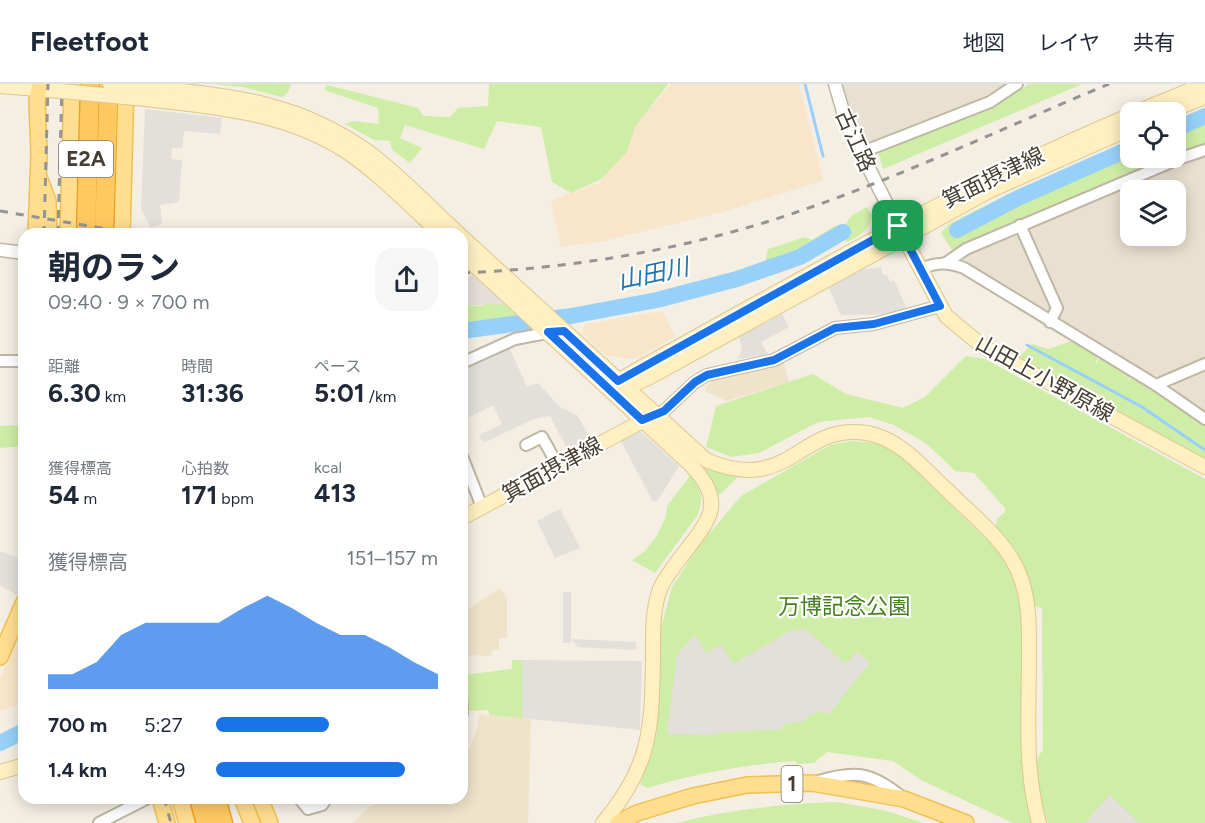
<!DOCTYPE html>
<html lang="ja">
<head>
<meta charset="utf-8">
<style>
  :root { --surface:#fff; --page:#f6f6f7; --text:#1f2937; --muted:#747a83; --line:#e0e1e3; --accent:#1a73e8 }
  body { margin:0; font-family:Figtree,"Noto Sans JP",sans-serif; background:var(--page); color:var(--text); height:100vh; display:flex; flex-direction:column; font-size:22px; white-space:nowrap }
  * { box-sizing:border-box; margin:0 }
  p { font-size:20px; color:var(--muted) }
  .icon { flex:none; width:33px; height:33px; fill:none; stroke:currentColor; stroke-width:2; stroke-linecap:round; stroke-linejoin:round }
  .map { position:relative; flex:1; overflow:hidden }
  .side { position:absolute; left:18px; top:144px; width:450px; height:576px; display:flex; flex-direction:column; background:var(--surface); border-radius:18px; box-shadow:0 3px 15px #0003 }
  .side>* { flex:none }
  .tools { position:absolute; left:1120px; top:18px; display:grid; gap:12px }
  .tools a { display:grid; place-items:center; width:66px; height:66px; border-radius:12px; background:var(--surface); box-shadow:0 3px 15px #0003; font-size:30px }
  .pin { position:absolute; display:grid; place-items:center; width:51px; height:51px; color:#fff; margin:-26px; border-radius:12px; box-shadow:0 3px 9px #0006 }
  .round { display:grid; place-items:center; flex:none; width:63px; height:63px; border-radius:18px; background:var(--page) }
  .head { display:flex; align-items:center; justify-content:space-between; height:102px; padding:0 30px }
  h1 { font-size:33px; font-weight:700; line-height:45px }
  .figures { display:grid; grid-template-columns:repeat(3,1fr); gap:9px; height:102px; padding:6px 30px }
  .figures div { display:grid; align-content:center }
  .figures b { font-size:26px; font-weight:700 }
  .figures small { font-size:16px; font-weight:400 }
  .figures p { font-size:16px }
  .chart { height:168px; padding:12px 30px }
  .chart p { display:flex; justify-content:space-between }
  .chart svg { width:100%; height:108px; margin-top:6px; fill:var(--accent); opacity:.7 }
  ul { padding:0 30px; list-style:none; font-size:20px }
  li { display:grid; grid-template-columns:96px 72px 1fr; align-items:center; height:45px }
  li i { height:15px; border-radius:8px; background:var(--accent) }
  header { display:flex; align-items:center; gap:36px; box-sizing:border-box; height:84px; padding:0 30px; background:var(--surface); border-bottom:2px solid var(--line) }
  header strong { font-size:28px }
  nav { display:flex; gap:33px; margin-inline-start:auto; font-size:21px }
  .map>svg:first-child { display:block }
</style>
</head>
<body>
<header>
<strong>Fleetfoot</strong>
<nav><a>地図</a><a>レイヤ</a><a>共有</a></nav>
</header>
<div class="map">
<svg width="1205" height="739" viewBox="0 0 1205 739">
  <rect width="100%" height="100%" fill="#f4eee3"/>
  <g fill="#e8e0d0" fill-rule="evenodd">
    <polygon points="836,0 1017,0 990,18 860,69"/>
    <path d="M1205,71v204l-41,18 -19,-4 -180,-111 -1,-4 3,-5 214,-92zM1131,106h45v46h-45z"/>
    <polygon points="1205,285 1205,329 1173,305 1175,298"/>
  </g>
  <g fill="#f9e5ca">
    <polygon points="671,0 799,0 823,96 724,128 604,157 561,163 551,116 600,99 636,41"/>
    <polygon points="662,227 675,252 638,274 625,275 605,271 582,249 585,240"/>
    <polygon points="24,538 24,619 0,627 0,594"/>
  </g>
  <polygon fill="#e5dfd8" points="471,191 474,192 506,221 462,221 462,205"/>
  <g fill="#efe4ca">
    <polygon points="784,279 789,298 726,317 706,308 706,302 717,293"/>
    <polygon points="500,504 507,514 507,554 499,554 499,566 491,567 492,572 462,571 462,529"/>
    <polygon points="479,630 531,635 528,739 352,739 375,718 383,714 462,714 462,670 470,663 478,643"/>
  </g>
  <g fill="#ceeda6">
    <polygon points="211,0 291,0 288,8 282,13 242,3"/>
    <polygon points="489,0 668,0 635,43 627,68 601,95 571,109 552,98 541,43 497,37 484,65 405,41 400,54 422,64 410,79 392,66 390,57 374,56 345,40 353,37 379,40 378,24 324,6 327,1 418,24 423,32 450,33 458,24 488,22"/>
    <polygon points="1029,0 1082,0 883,85 878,67 993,24"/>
    <polygon points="1205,39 1205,59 1176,71 1176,51"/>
    <polygon points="1131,70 1131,74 1159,74 1161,77 952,166 941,149 949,140 1008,110 1015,112 1016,120 1001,129"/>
    <path d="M867,123l5,9c-4,15 -11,19 -25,26l-6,-6 -41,17 -25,18 -10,-8 3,-14 37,-12 7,3 23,-14 10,-1 6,-9z"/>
    <polygon points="484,219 506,221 519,234 462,242 462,221 483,222"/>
    <polygon points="1072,257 1097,273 1096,280 1100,273 1131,290 1127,298 1132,292 1205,341 1205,378 1174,358 1026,284 1020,272 1032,260 1048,265"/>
    <path d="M966,272l19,3 220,120v344h-157c-6,-19 -21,-56 -5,-73l-1,-141 -8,-4c-3,-32 -18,-54 -38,-78l1,-8 8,-7v-4l-31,-35 -19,-2 -28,-27 -33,-19 -25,-8 -51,5 -59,31 -28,4 -25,-10 10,-41 97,-32 33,20 57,14 22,-11z"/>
    <polygon points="24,341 24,362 0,364 0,342"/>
    <path d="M851,357l26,2 17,7 99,96c17,21 24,41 30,67l10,210h-20l-92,-43 -28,-19 -66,-9 -13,11 -17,1 -2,-3c-52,4 -99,12 -148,27l-7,-4 17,-51 2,-98 13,-48 26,-40 43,-51 89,-51z"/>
    <polygon points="706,382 735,392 737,394 719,411 704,385"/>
    <path d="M690,392c12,13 14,24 7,40l-42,57 -23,-13 12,-8 12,-15 10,-20 1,-11z"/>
    <polygon points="512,576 522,576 522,634 490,631 488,626 469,627 463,591 512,585"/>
    <path d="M838,718l49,9 36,12h-246c54,-14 106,-19 161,-21z"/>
  </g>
  <g fill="#e3e0dc">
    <polygon points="145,25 222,34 220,50 184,47 182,64 172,64 171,75 182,76 179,118 160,121 162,139 151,144 141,125"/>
    <polygon points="881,183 883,191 887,191 890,198 894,196 907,225 893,230 841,231 829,204 861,186"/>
    <polygon points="782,230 789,243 761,258 768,270 738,275 742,266 739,253"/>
    <polygon points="509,263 527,303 538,299 560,323 577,331 592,357 570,370 550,332 534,335 483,359 479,351 502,340 493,321 462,337 462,305 466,282"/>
    <polygon points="640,347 679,382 658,416 653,418 621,357"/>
    <polygon points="560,425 580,464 555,474 537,437"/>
    <polygon points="0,467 24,476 24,499 18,512 0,501"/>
    <polygon points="563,508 571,508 571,555 636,558 636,566 578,563 571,555 571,559 563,559"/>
    <polygon points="804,544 846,580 856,568 870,578 828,631 822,627 810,631 802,638 786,639 780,646 721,648 714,651 667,650 677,571 689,557 696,552 706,569 721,561 733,580 794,545 796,548"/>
    <polygon points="522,576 642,577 640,646 522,634"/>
    <polygon points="1110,711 1139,739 1085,739"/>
  </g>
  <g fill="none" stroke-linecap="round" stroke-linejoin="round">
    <g stroke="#97d1f9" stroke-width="3">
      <polyline points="805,0 823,72"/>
      <polyline points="1027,261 1142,323 1205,366"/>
    </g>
    <g stroke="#97d1f9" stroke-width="16">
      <polyline points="1176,45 1205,32"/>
      <polyline points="957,146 1016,115 1131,64"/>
      <polyline points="462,247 571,232 657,216 737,195 800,173 843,148"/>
      <polyline points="0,659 24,647"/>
    </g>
    <defs>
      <g id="minor">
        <polyline points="860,69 990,18 1017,0"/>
        <polyline points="1020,141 1057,224 1050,238"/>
        <polyline points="946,179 966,165 1181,74 1205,66"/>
        <path d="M921,185c16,-7 26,-7 43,-1l192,117 49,34"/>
        <polyline points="0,277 24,277"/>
        <polyline points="462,279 515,255 552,248"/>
        <polyline points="1156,301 1205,280"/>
        <polyline points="655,331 664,327 695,298 707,291 774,276 835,244 874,240 940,222"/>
        <polyline points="526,361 542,353 558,382"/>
        <polyline points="462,372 482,423"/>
        <polyline points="462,621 462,630"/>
        <path d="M815,698c39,-12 55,-11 87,15"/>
        <polyline points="299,714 308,725 322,721 327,714"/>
        <polyline points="99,739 148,714"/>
      </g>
      <g id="tertiary">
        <polyline points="835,0 847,41 898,142"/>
        <polyline points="0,166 24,169"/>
      </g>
      <g id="secondary">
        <polyline points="0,2 61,7"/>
        <path d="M145,3c84,9 150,13 222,64 33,24 62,56 92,83"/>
        <path d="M145,15c71,8 141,13 202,53 34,23 64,55 94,82"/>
        <polyline points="1137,28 1205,0"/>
        <polyline points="1167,28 1205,13"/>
        <polyline points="900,146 946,232 982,262 1205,383"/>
        <path d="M462,153l244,223c85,36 93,-38 161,-27 34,6 56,35 80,57 25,25 57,49 71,81 12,27 11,57 11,85 0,56 -5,113 10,167"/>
        <path d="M462,170l228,210c11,12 23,26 21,44 -3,23 -40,55 -51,81 -8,22 -7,45 -7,68 -1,72 -2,109 -50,166"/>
        <path d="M615,303l3,-6 24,-14c161,-89 319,-181 489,-252"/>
        <polyline points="620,306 648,294 989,107 1131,44"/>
        <polyline points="462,434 648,334"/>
        <polyline points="0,688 24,681"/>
      </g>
      <g id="primary">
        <polyline points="40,96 48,117 49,150"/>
        <polyline points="36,150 39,70 37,16 40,0"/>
        <polyline points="68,150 72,0"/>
        <polyline points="122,150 126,0"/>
        <polyline points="0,573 24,518"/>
        <polyline points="160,714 167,739"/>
        <polyline points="180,714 187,739"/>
        <polyline points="242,714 252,739"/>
        <polyline points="260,714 270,739"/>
        <polyline points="618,739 637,729 693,712 747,701 812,699 904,715 966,739"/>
      </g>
      <g id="motorway">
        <polyline points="86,150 90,0"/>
        <polyline points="104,150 109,0"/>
        <polyline points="199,714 206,739"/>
        <polyline points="216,714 223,739"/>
      </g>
    </defs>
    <use href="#minor" stroke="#c0b6a4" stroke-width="14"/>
    <use href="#tertiary" stroke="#c0b6a4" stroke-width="15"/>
    <use href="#secondary" stroke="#dcc78e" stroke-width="16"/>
    <use href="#primary" stroke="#f1c053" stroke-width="18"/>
    <use href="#motorway" stroke="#efa121" stroke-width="21"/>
    <use href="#minor" stroke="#fff" stroke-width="10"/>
    <use href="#tertiary" stroke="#fff" stroke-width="12"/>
    <use href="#secondary" stroke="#ffefc1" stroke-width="14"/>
    <use href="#primary" stroke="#ffde90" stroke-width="15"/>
    <use href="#motorway" stroke="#ffc962" stroke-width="18"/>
    <g stroke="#949494" stroke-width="3" stroke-dasharray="8 8" stroke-linecap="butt">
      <polyline points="0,127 136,150"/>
      <polyline points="44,150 48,0"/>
      <polyline points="58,150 62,0"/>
      <path d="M462,189c114,-5 227,-24 335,-61 106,-36 208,-85 312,-128"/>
      <polyline points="164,714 171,739"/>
    </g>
    <defs>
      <g id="secondary-bridge">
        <polyline points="110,0 145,3"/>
        <polyline points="61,7 145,15"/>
      </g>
    </defs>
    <use href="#secondary-bridge" stroke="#dcc78e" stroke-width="16" stroke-linecap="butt"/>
    <use href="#secondary-bridge" stroke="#ffefc1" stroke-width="14"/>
  </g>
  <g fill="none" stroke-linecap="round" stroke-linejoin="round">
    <defs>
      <polygon id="route" points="898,142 940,222 874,240 835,244 774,276 707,291 695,298 664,327 642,336 548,248 564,247 618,297"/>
    </defs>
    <use href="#route" stroke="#fff" stroke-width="12"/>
    <use href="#route" stroke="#1a73e8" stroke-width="8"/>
  </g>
  <g text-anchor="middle" stroke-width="4.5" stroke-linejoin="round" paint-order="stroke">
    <g fill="#fff" stroke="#7e7870" stroke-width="1.5">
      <rect x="59" y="57" width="54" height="36" rx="4.5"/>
      <rect x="781.5" y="682" width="21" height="36" rx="4.5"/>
    </g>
    <g font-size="21" font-weight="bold" fill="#463e32">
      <text x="86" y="82">E2A</text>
      <text x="792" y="707">1</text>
    </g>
    <g font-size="22" fill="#463e32" stroke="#fff">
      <text transform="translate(856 56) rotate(66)" y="8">古江路</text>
      <text transform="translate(993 93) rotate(-26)" y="8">箕面摂津線</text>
      <text transform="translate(1045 294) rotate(29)" y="8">山田上小野原線</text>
      <text transform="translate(552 385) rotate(-29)" y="8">箕面摂津線</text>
    </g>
    <g font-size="22" fill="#447e1f" stroke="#fff">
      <text x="844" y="530">万博記念公園</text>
    </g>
    <g font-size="24" font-style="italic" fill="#1f77b5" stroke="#fff">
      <text transform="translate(653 190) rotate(-12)" y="8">山田川</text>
    </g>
  </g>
</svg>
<div class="tools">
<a><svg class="icon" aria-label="locate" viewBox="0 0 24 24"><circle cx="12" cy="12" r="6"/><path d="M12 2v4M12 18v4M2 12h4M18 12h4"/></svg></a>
<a><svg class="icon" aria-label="layers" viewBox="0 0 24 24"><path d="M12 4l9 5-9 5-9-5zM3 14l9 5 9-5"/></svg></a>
</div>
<div class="pin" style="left:898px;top:142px;background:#1e9e55"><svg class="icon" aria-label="arrive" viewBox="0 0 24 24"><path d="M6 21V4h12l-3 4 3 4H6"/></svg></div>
<section class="side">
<div class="head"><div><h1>朝のラン</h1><p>09:40 · 9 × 700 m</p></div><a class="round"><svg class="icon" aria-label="share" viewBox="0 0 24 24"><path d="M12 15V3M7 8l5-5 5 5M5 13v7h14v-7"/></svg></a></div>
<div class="figures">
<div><p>距離</p><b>6.30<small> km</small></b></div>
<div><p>時間</p><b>31:36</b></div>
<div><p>ペース</p><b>5:01<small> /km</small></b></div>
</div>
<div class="figures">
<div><p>獲得標高</p><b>54<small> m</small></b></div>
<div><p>心拍数</p><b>171<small> bpm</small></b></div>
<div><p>kcal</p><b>413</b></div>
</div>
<div class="chart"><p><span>獲得標高</span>151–157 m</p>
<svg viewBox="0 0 160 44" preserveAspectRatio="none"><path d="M0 44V38L10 38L20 33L30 22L40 17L50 17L60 17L70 17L80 11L90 6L100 11L110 17L120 22L130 22L140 27L150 33L160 38V44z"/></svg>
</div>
<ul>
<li><b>700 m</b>5:27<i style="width:51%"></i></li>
<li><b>1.4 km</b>4:49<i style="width:85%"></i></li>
</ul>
</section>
</div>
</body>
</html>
